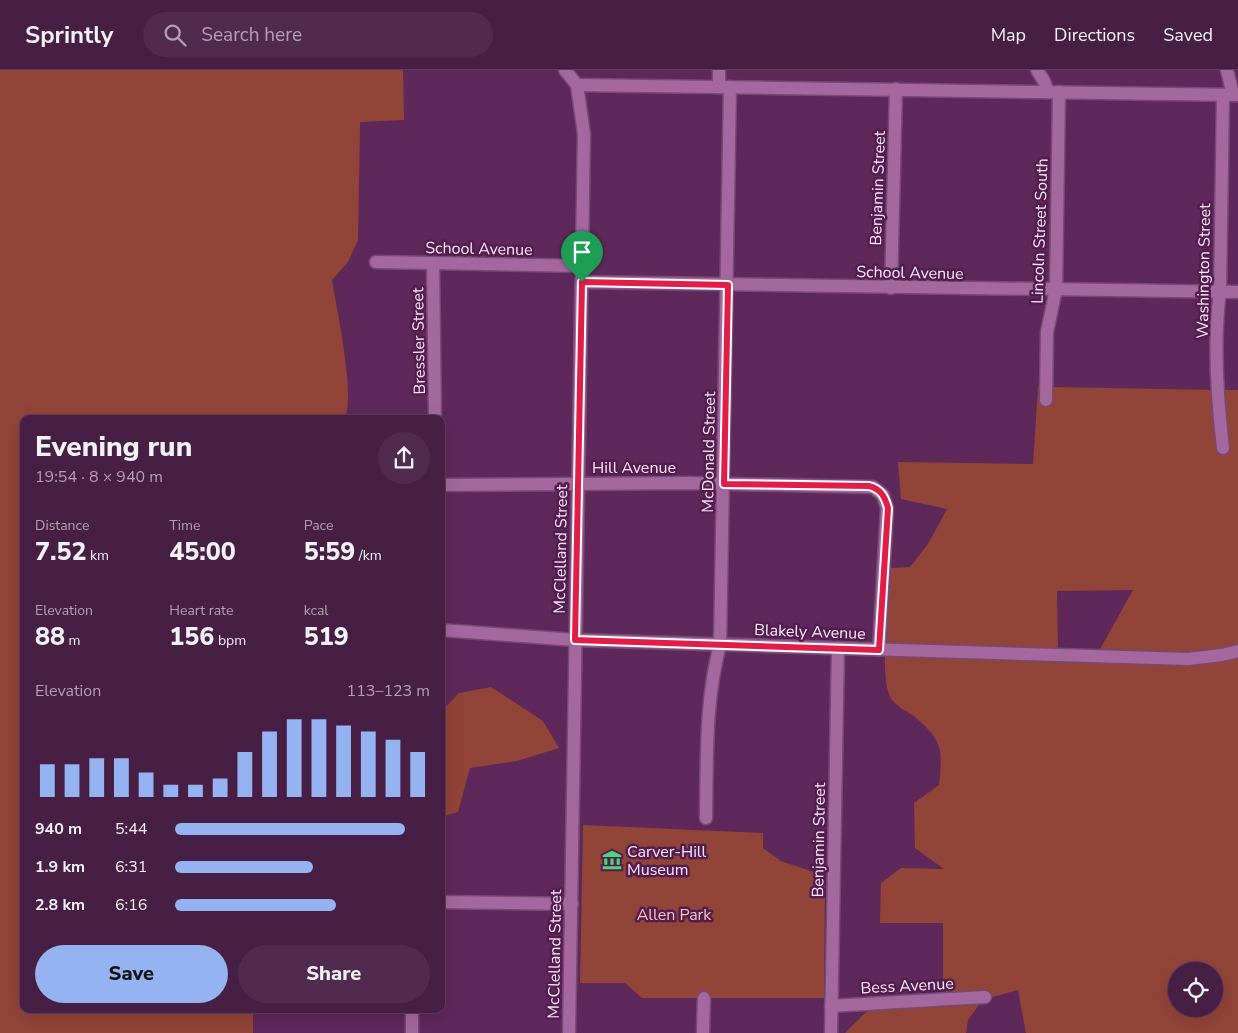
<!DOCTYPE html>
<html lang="en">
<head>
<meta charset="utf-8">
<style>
  :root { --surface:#471e44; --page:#512b4f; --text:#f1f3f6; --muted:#b0a2b2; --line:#5f3c5d; --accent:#95b2f1 }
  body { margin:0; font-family:"Nunito Sans",sans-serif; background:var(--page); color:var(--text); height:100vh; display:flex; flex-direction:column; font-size:19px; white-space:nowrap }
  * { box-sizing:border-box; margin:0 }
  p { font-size:16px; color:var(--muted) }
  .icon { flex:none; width:28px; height:28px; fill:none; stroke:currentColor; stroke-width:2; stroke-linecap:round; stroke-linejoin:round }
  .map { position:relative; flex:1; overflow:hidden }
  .sheet { position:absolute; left:20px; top:345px; width:425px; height:598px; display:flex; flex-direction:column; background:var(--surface); border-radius:10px; box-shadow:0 5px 20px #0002,0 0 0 1px var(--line) }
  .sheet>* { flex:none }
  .buttons { position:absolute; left:1168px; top:892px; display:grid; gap:10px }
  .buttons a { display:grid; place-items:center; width:55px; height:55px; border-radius:50%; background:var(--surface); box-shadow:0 5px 20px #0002,0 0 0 1px var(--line); font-size:25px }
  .pin { position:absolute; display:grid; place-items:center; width:42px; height:42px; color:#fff; margin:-51px -21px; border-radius:50% 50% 50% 0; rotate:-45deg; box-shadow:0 0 5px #0007 }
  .pin .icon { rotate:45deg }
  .round { display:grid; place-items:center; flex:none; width:52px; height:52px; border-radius:26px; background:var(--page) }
  .head { display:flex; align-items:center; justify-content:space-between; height:85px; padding:0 15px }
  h1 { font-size:28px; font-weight:800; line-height:38px }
  .stats { display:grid; grid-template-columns:repeat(3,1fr); gap:8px; height:85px; padding:5px 15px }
  .stats div { display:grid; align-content:center }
  .stats b { font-size:25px; font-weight:800 }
  .stats small { font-size:14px; font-weight:400 }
  .stats p { font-size:14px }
  .chart { height:140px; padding:10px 15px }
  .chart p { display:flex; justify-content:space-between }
  .chart svg { width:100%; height:90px; margin-top:5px; stroke:var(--accent); stroke-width:6 }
  .button { display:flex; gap:10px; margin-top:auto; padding:10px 15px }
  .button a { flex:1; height:58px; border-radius:30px; background:var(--accent); color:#111; font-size:20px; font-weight:800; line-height:58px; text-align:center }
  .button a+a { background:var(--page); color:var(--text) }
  ul { padding:0 15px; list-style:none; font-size:16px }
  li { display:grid; grid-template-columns:80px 60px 1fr; align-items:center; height:38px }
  li i { height:12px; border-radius:6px; background:var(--accent) }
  header { display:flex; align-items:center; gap:30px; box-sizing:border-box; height:70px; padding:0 25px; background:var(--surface); border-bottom:1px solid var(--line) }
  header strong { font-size:24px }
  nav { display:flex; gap:28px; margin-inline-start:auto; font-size:18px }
  .search { width:350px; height:45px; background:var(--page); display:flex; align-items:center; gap:12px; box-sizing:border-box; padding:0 18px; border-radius:28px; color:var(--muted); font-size:19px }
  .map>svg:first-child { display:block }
</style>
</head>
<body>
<header>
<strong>Sprintly</strong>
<div class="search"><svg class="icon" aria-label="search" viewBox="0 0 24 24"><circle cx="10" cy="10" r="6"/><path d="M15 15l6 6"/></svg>Search here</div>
<nav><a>Map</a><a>Directions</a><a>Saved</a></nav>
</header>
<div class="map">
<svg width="1238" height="963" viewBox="0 0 1238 963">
  <rect width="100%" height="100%" fill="#5f285b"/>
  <g fill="#934439" fill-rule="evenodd">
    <path d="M0,0h403l1,50 -44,2 -2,118 -10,22 -16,18c5,32 23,111 13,139h-321v590h229v24h-253z"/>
    <path d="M1038,317h4l-1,18 9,1 2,-19 162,3 6,64 9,-2 -5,-62h14v255c-44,14 -93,7 -139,6l34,-61 -76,1 1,58 -173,-5 4,-76 21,-1 18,-23 19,-35 -46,-10 -3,-37 135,2z"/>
    <path d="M885,585l303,9 35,-3 15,-5v377h-212l-8,-43 -29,8v-7l-46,2v-70h-63l1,-40 20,-15 43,1 -29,-21 -1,-45 25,-18c4,-35 4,-44 -24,-68 -7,-5 -17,-10 -22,-16 -9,-11 -8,-33 -8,-46zM1176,901h38v38h-38z"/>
    <polygon points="491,617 543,651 559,678 517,691 470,698 458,742 441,747 441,642 459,623"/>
    <polygon points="583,755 763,763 763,778 781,791 825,806 824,928 642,928 625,913 580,913"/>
    <polygon points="981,932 968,950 966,963 845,963 870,938"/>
  </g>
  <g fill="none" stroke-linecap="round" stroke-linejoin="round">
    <defs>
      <g id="minor">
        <polyline points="565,0 577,15 584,64 569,963"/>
        <polyline points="1037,0 1044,11 1048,22"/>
        <polyline points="1227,0 1233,25"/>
        <polyline points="577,15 1238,25"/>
        <polyline points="719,17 719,0"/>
        <path d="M1223,25l-3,197c-7,50 -3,105 3,156"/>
        <polyline points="376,192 582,196"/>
        <polyline points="433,193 435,349"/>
        <polyline points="582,212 1238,222"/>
        <polyline points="891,218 896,19"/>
        <polyline points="1046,330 1047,262 1056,219 1059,22"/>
        <polyline points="441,415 689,413 873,417 883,425 887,438 879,579"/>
        <polyline points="441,560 575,570 1188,589 1222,585 1238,581"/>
        <path d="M706,748c1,-59 -1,-117 14,-173l10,-558"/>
        <polyline points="441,832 572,834"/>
        <polyline points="831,936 985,927"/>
        <polyline points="412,963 412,939"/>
        <polyline points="703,963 704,928"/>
        <polyline points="831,963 838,578"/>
      </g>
    </defs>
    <use href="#minor" stroke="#764a73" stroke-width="15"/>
    <use href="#minor" stroke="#a4689e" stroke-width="12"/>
  </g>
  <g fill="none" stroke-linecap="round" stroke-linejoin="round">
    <defs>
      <path id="route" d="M582,212l146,3 -4,199 145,2c12,3 16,11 19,22l-9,142 -304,-10z"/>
    </defs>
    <use href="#route" stroke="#fff" stroke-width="10"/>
    <use href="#route" stroke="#e11d48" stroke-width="6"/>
  </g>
  <defs>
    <symbol id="museum-bare" viewBox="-9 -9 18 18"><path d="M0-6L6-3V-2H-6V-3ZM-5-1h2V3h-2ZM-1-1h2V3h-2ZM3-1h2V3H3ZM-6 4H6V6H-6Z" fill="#4cd677" stroke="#531d50" stroke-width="2.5" paint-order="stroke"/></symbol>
  </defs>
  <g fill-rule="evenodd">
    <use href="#museum-bare" x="598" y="776" width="28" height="28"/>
  </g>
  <g text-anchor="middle" stroke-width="5" stroke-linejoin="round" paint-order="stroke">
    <g font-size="16" fill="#fde8fa" stroke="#531d50">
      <text transform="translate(877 118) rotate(-88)" y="6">Benjamin Street</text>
      <text transform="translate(1039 161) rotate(-88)" y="6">Lincoln Street South</text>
      <text transform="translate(479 178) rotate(1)" y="6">School Avenue</text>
      <text transform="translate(1203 201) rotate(-89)" y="6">Washington Street</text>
      <text transform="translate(910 202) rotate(1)" y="6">School Avenue</text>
      <text transform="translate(418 271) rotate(-91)" y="6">Bressler Street</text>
      <text transform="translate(708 382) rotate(-89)" y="6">McDonald Street</text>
      <text x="634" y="403">Hill Avenue</text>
      <text transform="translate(560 479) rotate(-89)" y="6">McClelland Street</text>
      <text transform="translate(810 561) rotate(2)" y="6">Blakely Avenue</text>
      <text transform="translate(818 770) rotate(-89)" y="6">Benjamin Street</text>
      <text transform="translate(554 884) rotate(-89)" y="6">McClelland Street</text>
      <text transform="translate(907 915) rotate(-3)" y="6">Bess Avenue</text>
    </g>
    <g font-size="16" fill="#fde8fa" stroke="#531d50" text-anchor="start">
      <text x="627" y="787">Carver-Hill<tspan x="627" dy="18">Museum</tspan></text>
    </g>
    <g font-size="16" fill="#fbc5bc" stroke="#531d50">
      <text x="674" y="850">Allen Park</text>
    </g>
  </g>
</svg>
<div class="buttons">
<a><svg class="icon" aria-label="locate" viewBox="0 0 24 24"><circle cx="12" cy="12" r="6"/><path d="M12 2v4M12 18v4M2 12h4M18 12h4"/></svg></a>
</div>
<div class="pin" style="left:582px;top:212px;background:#1e9e55"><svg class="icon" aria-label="arrive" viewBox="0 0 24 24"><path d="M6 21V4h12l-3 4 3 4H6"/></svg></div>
<section class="sheet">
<div class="head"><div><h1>Evening run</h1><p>19:54 · 8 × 940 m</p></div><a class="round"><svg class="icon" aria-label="share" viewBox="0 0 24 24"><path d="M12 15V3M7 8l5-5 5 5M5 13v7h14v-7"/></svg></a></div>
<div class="stats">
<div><p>Distance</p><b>7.52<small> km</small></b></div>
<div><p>Time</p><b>45:00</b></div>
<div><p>Pace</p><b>5:59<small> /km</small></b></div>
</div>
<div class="stats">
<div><p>Elevation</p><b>88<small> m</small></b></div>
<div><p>Heart rate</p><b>156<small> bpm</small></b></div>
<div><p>kcal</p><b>519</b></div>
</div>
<div class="chart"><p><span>Elevation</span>113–123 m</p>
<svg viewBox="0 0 160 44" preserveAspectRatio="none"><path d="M5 44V28M15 44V28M25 44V25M35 44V25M45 44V32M55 44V38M65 44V38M75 44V35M85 44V22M95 44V12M105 44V6M115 44V6M125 44V9M135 44V12M145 44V16M155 44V22"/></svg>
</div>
<ul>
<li><b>940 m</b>5:44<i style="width:90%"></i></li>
<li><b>1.9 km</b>6:31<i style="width:54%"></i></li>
<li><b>2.8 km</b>6:16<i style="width:63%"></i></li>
</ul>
<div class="button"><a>Save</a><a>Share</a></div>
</section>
</div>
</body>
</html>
